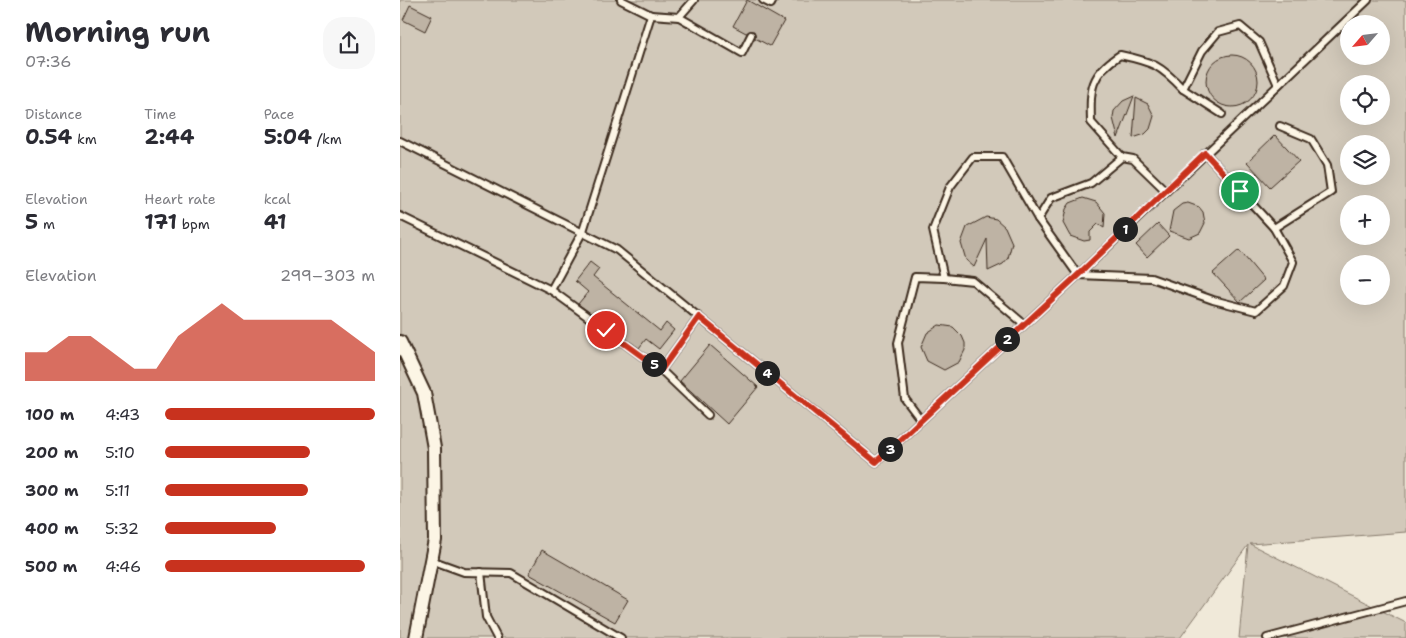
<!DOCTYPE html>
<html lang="en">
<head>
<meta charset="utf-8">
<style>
  :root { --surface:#fff; --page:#f7f7f7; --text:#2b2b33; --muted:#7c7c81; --accent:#c8321e }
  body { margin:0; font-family:"Shantell Sans",sans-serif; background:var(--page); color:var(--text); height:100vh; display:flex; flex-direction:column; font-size:19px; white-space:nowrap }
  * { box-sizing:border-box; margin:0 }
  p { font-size:16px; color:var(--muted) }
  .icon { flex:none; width:28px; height:28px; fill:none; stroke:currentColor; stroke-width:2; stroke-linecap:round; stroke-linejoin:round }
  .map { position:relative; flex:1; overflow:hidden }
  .drawer { display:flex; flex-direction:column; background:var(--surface); width:400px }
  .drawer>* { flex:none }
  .needle { width:32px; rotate:242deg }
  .controls { position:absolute; left:940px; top:15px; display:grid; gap:10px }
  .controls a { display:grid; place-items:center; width:50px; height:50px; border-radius:50%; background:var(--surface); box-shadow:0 5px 20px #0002; font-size:25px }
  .pin { position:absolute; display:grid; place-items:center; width:42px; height:42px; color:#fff; margin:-21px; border:2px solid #fff; border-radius:50%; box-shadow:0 1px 5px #0007 }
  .km { position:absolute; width:25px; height:25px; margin:-12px; border-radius:50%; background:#222; color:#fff; font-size:14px; line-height:25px; text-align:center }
  .round { display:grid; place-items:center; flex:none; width:52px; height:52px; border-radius:20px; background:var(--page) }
  .summary { display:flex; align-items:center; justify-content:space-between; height:85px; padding:0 25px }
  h1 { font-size:28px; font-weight:700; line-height:38px }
  .stats { display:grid; grid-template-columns:repeat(3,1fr); gap:8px; height:85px; padding:5px 25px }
  .stats div { display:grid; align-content:center }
  .stats b { font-size:21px; font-weight:700 }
  .stats small { font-size:14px; font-weight:400 }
  .stats p { font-size:14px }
  .chart { height:140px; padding:10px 25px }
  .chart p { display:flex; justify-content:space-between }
  .chart svg { width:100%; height:90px; margin-top:5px; fill:var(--accent); opacity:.7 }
  ul { padding:0 25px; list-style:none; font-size:16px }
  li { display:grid; grid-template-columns:80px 60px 1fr; align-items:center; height:38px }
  li i { height:12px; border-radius:6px; background:var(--accent) }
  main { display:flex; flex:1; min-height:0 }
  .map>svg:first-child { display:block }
</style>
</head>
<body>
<main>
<section class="drawer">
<div class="summary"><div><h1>Morning run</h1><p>07:36</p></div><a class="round"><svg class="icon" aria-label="share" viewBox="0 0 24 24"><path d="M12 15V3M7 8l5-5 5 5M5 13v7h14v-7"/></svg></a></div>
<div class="stats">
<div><p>Distance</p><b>0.54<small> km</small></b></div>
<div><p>Time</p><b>2:44</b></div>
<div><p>Pace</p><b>5:04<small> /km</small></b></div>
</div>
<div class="stats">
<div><p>Elevation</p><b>5<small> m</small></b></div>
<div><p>Heart rate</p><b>171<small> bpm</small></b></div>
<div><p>kcal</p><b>41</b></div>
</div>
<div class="chart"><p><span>Elevation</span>299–303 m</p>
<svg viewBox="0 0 160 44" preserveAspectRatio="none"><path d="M0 44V30L10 30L20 22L30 22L40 30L50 38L60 38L70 22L80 14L90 6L100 14L110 14L120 14L130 14L140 14L150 22L160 30V44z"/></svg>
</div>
<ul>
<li><b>100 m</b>4:43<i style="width:100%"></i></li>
<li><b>200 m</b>5:10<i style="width:69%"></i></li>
<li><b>300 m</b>5:11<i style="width:68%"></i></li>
<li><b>400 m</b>5:32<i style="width:53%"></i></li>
<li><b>500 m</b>4:46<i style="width:95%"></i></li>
</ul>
</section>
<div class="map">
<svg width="1006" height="638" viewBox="0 0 1006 638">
  <rect width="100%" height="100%" fill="#f0e9d9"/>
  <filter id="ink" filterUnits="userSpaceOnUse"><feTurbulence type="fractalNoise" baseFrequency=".02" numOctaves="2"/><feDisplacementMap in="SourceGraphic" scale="10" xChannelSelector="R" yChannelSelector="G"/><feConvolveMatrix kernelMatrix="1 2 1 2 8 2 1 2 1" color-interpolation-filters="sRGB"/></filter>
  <g filter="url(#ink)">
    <path fill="#d2c9ba" stroke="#867a6c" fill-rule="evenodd" d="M0,0h1006v532l-156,12 156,79v15h-167l9,-93 -68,93h-780zM949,24h32v32h-32zM949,84h32v32h-32zM949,144h32v32h-32zM949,204h32v32h-32zM949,264h32v32h-32z"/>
    <g fill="#beb3a4" stroke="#3b2a1e">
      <polygon points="347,0 384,21 370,46 355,38 354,31 346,33 333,26"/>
      <polygon points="10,5 32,16 25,31 3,20"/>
      <circle cx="832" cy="81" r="26"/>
      <polygon points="734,96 718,138 713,118 714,111 723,101"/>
      <polygon points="736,98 748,104 754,116 750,129 745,134 733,138"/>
      <polygon points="875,135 899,161 870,187 847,162"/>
      <polygon points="683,198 696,202 705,213 704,228 698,224 690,232 690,240 684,241 670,236 663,223 666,209 670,203"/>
      <polygon points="788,203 799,207 803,212 805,223 800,233 789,238 769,231 773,211 782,204"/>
      <polygon points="586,217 596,219 605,227 612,243 608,258 603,264 588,271 587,239 574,267 566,260 561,243 567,227"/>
      <polygon points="758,224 769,236 747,257 736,245"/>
      <polygon points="839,250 864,280 840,302 813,273"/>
      <polygon points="190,262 199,269 193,277 260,331 266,323 274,330 259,349 246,339 239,348 178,304 188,292 175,281"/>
      <polygon points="539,325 553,327 562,336 565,343 565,350 559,362 544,370 527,361 521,347 527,333"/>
      <polygon points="310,345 358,387 327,424 280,381"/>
      <polygon points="142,550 228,600 215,622 129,574"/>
    </g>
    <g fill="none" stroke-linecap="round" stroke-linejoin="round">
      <defs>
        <g id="lane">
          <polyline points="363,0 371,4 373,0"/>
          <polyline points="251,15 279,17 294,0"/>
          <polyline points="279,17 342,53 351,35"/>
          <polyline points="783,89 822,114"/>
          <polyline points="0,141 217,250 476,462 678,275 968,0"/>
          <polyline points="722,157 733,159 766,191"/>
          <polyline points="0,216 151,290 261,370 308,415"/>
          <polyline points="638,219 678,275 751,278 813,300 856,311 884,286 893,262 874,228 805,153"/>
          <polyline points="874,228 931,192 927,165 911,139 880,126"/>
          <polyline points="544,278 573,281 624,324"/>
          <polyline points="151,290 183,231 251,15 221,0"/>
          <polyline points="261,370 299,317"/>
          <path d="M521,420l-16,-21 -7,-56 17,-66 29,1 -11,-48 17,-43 23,-30h29l36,62 13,-21 40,-15 31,-26 -31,-35c-1,-33 -1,-48 29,-67 33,7 40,10 63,34l19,-38 16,-19 22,-6 19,16 19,43"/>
          <polyline points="31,560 64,572 111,573 221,638"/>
          <polyline points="81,572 86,617 97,638"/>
          <polyline points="867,638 1006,601"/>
        </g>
        <polyline id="street" points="0,342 24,393 34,448 35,540 16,638"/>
      </defs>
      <use href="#lane" stroke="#3b2a1e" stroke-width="10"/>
      <use href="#street" stroke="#3b2a1e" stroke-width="16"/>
      <use href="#lane" stroke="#fcf5e5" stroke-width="6"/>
      <use href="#street" stroke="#fcf5e5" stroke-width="12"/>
    </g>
  </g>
  <g fill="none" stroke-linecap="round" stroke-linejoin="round" filter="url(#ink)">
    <defs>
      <polyline id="route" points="206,330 261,370 299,317 476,462 678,275 805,153 840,191"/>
    </defs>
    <use href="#route" stroke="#fff" stroke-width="10"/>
    <use href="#route" stroke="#c8321e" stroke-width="6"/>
  </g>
</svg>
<div class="controls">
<a><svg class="needle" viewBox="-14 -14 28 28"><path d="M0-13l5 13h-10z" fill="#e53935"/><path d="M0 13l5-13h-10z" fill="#7c7c81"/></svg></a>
<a><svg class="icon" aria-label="locate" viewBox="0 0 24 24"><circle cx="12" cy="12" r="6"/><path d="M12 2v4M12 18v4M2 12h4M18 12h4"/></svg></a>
<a><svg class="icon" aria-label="layers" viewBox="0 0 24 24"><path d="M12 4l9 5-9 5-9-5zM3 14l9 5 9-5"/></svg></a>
<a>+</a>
<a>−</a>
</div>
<div class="pin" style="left:840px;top:191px;background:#1e9e55"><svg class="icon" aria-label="arrive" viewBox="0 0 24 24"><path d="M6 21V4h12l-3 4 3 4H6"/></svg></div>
<div class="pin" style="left:206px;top:330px;background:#d93025"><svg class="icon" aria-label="check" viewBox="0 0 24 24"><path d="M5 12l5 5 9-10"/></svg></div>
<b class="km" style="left:725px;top:229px">1</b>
<b class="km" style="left:607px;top:339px">2</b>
<b class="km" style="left:490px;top:449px">3</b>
<b class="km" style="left:367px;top:373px">4</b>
<b class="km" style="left:254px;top:364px">5</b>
</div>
</main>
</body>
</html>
